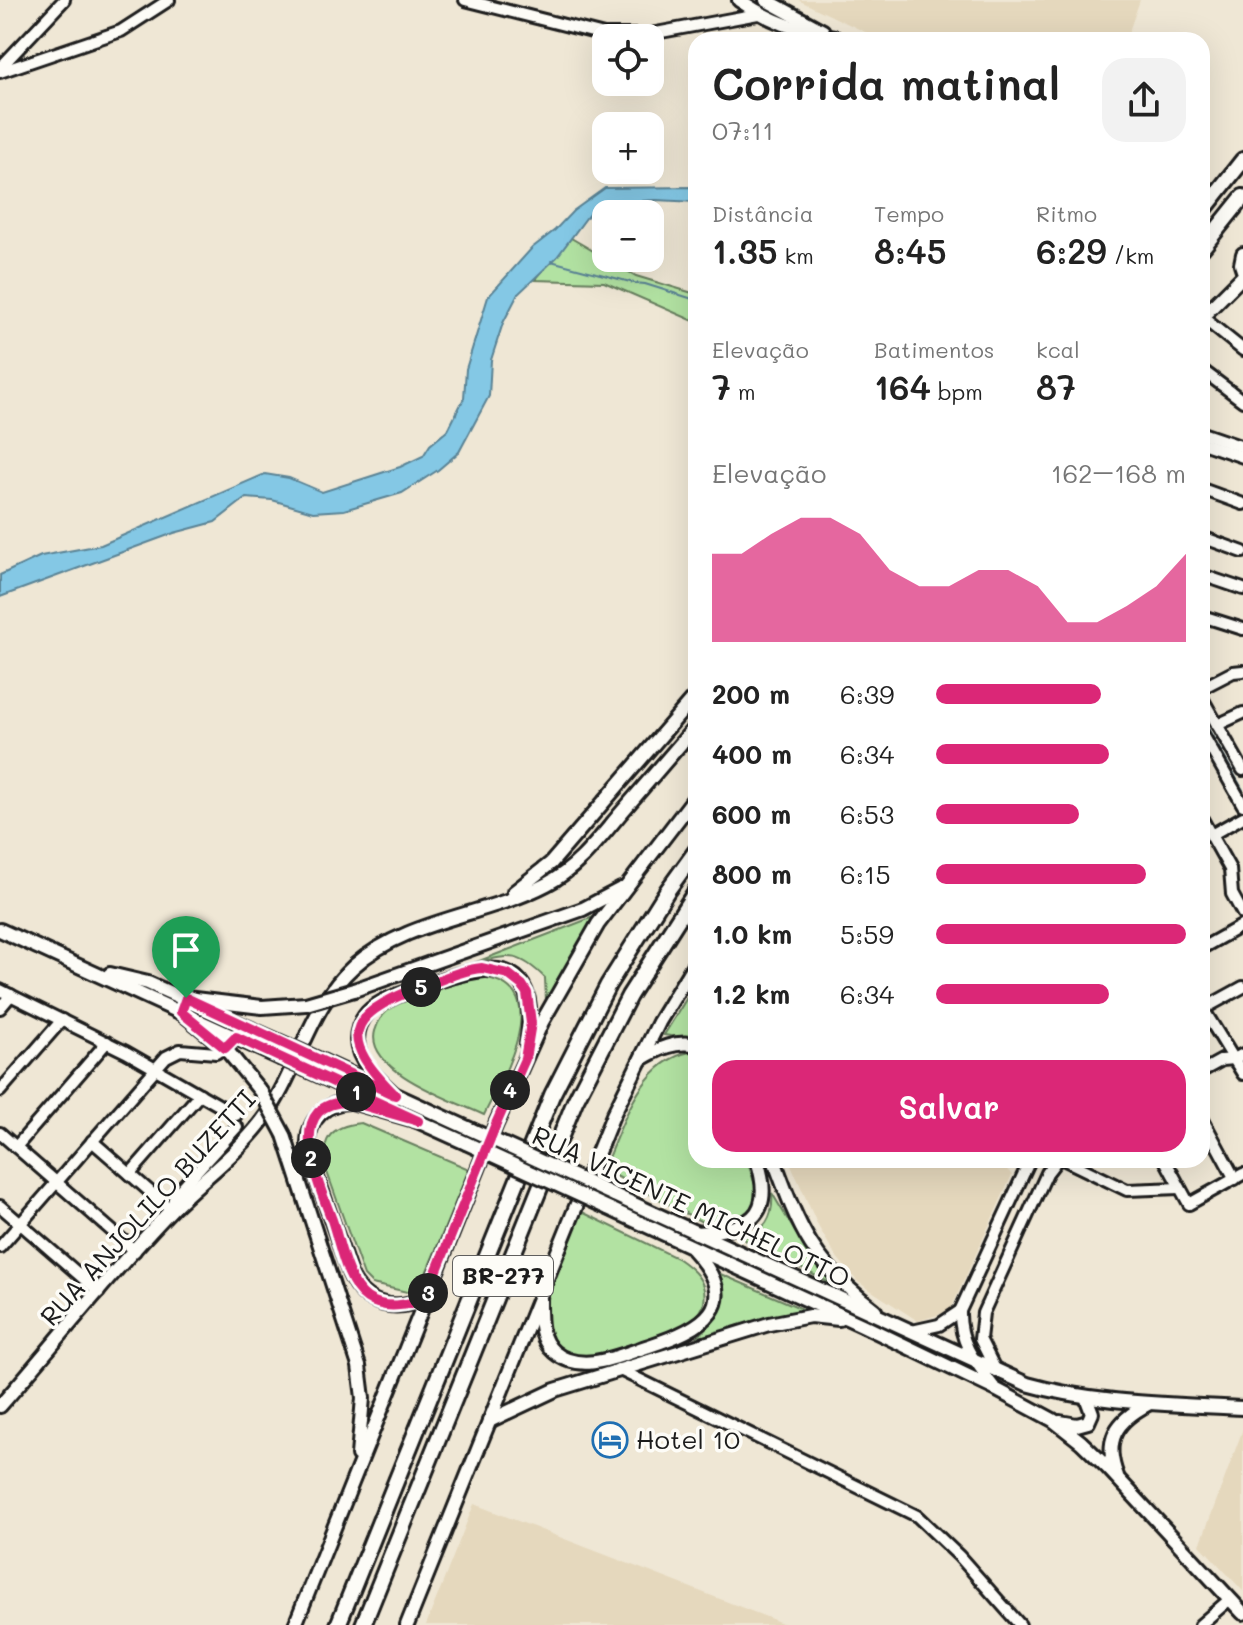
<!DOCTYPE html>
<html lang="pt">
<head>
<meta charset="utf-8">
<style>
  :root { --surface:#fff; --page:#f2f2f2; --text:#222; --muted:#767676; --accent:#db2777 }
  body { margin:0; font-family:Mali,sans-serif; background:var(--page); color:var(--text); height:100vh; display:flex; flex-direction:column; font-size:30px; white-space:nowrap }
  * { box-sizing:border-box; margin:0 }
  p { font-size:26px; color:var(--muted) }
  .icon { flex:none; width:44px; height:44px; fill:none; stroke:currentColor; stroke-width:2; stroke-linecap:round; stroke-linejoin:round }
  .map { position:relative; flex:1; overflow:hidden }
  .sheet { position:absolute; left:688px; top:32px; width:522px; height:1136px; display:flex; flex-direction:column; background:var(--surface); border-radius:24px; box-shadow:0 8px 32px #0002 }
  .sheet>* { flex:none }
  .tools { position:absolute; left:592px; top:24px; display:grid; gap:16px }
  .tools a { display:grid; place-items:center; width:72px; height:72px; border-radius:16px; background:var(--surface); box-shadow:0 8px 32px #0002; font-size:40px }
  .pin { position:absolute; display:grid; place-items:center; width:68px; height:68px; color:#fff; margin:-82px -34px; border-radius:50% 50% 50% 0; rotate:-45deg; box-shadow:0 0 8px #0007 }
  .pin .icon { rotate:45deg }
  .km { position:absolute; width:40px; height:40px; margin:-20px; border-radius:50%; background:#222; color:#fff; font-size:22px; line-height:40px; text-align:center }
  .round { display:grid; place-items:center; flex:none; width:84px; height:84px; border-radius:24px; background:var(--page) }
  .summary { display:flex; align-items:center; justify-content:space-between; height:136px; padding:0 24px }
  h1 { font-size:44px; font-weight:600; line-height:60px }
  .figures { display:grid; grid-template-columns:repeat(3,1fr); gap:12px; height:136px; padding:8px 24px }
  .figures div { display:grid; align-content:center }
  .figures b { font-size:34px; font-weight:600 }
  .figures small { font-size:22px; font-weight:400 }
  .figures p { font-size:22px }
  .chart { height:224px; padding:16px 24px }
  .chart p { display:flex; justify-content:space-between }
  .chart svg { width:100%; height:144px; margin-top:8px; fill:var(--accent); opacity:.7 }
  .action { display:flex; gap:16px; margin-top:auto; padding:16px 24px }
  .action a { flex:1; height:92px; border-radius:24px; background:var(--accent); color:#fff; font-size:32px; font-weight:600; line-height:92px; text-align:center }
  ul { padding:0 24px; list-style:none; font-size:26px }
  li { display:grid; grid-template-columns:128px 96px 1fr; align-items:center; height:60px }
  li i { height:20px; border-radius:10px; background:var(--accent) }
  .map>svg:first-child { display:block }
</style>
</head>
<body>
<div class="map">
<svg width="1243" height="1625" viewBox="0 0 1243 1625">
  <rect width="100%" height="100%" fill="#efe7d5"/>
  <filter id="ink" filterUnits="userSpaceOnUse"><feTurbulence type="fractalNoise" baseFrequency=".0125" numOctaves="2"/><feDisplacementMap in="SourceGraphic" scale="16" xChannelSelector="R" yChannelSelector="G"/><feConvolveMatrix kernelMatrix="1 2 1 2 8 2 1 2 1" color-interpolation-filters="sRGB"/></filter>
  <g filter="url(#ink)">
    <g fill="#e5d8bd">
      <polygon points="798,0 1140,0 1126,40 882,40"/>
      <polygon points="789,1160 998,1160 1012,1175 950,1311 918,1321 858,1282 835,1255 818,1226"/>
      <polygon points="1243,1429 1243,1591 1200,1545"/>
      <polygon points="474,1504 787,1625 426,1625"/>
    </g>
    <g fill="#b2e2a2" stroke="#677f5f" stroke-width="2">
      <polygon points="571,238 636,276 696,294 696,322 604,282 535,280"/>
      <path d="M596,916l-50,85 -1,-23c-27,-27 -36,-23 -71,-15z"/>
      <path d="M480,977c78,8 23,99 4,138 -27,-13 -120,-44 -109,-84 3,-11 8,-18 18,-24 25,-15 59,-21 87,-30z"/>
      <polygon points="696,983 696,1040 664,1035"/>
      <path d="M690,1052l6,2v106h51l8,25 1,13 -3,9 -11,11 -12,3 -28,1 -99,-53c19,-41 36,-107 87,-117z"/>
      <path d="M361,1123l108,46 -47,114 -15,9 -35,-8 -8,-8 -37,-104c-7,-31 1,-46 34,-49z"/>
      <path d="M772,1193l28,47 36,46 -95,-48c24,-6 33,-20 31,-45z"/>
      <path d="M582,1212l95,46c15,10 31,23 27,44 0,4 -5,12 -8,15 -14,13 -90,41 -108,40 -14,0 -30,-6 -36,-18 -19,-35 16,-94 30,-127z"/>
      <path d="M718,1273l87,37 -109,28c26,-22 29,-33 22,-65z"/>
    </g>
    <polygon fill="#84c8e5" stroke="#5a8395" stroke-width="2" points="696,187 696,202 656,200 612,203 589,214 557,257 518,294 503,323 491,360 489,396 459,452 438,470 402,493 344,510 313,512 272,500 246,498 215,522 174,533 0,597 0,575 41,556 101,545 265,474 289,478 322,492 400,467 423,456 430,445 448,430 464,398 466,369 488,297 532,248 555,230 573,211 605,188"/>
    <g fill="none" stroke-linecap="round" stroke-linejoin="round">
      <g stroke="#5a8395" stroke-width="2">
        <polyline points="551,261 634,283 645,284 696,300"/>
        <polyline points="1202,718 1243,790"/>
      </g>
      <defs>
        <g id="minor">
          <polyline points="465,0 604,35 645,35 758,14"/>
          <polyline points="0,68 64,0"/>
          <polyline points="0,72 121,31 169,0"/>
          <polyline points="1202,317 1243,350"/>
          <polyline points="1202,370 1243,401"/>
          <polyline points="1202,433 1243,447"/>
          <polyline points="1202,443 1243,457"/>
          <polyline points="1202,489 1243,504"/>
          <polyline points="1202,537 1243,552"/>
          <polyline points="1202,575 1243,589"/>
          <polyline points="1202,616 1243,629"/>
          <polyline points="1202,688 1233,672 1243,671"/>
          <polyline points="1202,698 1243,770"/>
          <polyline points="1217,725 1243,713"/>
          <polyline points="1202,733 1243,805"/>
          <polyline points="1202,819 1230,869 1232,894 1243,914"/>
          <polyline points="1211,835 1243,817"/>
          <polyline points="1202,948 1243,925"/>
          <polyline points="0,990 126,1052 236,1115"/>
          <polyline points="1202,1007 1243,1074"/>
          <polyline points="0,1008 11,995"/>
          <polyline points="1203,1009 1243,987"/>
          <polyline points="1202,1071 1222,1060 1234,1059 1243,1054"/>
          <polyline points="0,1091 62,1020"/>
          <polyline points="1202,1118 1235,1179"/>
          <polyline points="0,1133 135,1251"/>
          <polyline points="92,1141 171,1210"/>
          <polyline points="16,1147 107,1042"/>
          <polyline points="1065,1160 1127,1190 1180,1188"/>
          <polyline points="1165,1160 1189,1204 1243,1174"/>
          <polyline points="130,1174 200,1094"/>
          <polyline points="0,1206 99,1292"/>
          <polyline points="171,1210 175,1195 237,1127"/>
          <polyline points="0,1247 166,1057 180,1050 216,1053 230,1043"/>
          <polyline points="912,1331 939,1325 960,1311"/>
          <polyline points="618,1369 917,1516 959,1556 1020,1625"/>
          <polyline points="995,1369 980,1339 983,1313 1047,1173 1057,1160"/>
          <path d="M995,1388c-19,-25 -36,-44 -35,-77l70,-151"/>
          <polyline points="1200,1625 1230,1599"/>
        </g>
        <g id="major">
          <path d="M739,0c31,21 58,31 95,37"/>
          <polyline points="766,0 823,31"/>
          <polyline points="1243,254 1241,264 1243,270"/>
          <polyline points="1202,317 1243,276"/>
          <polyline points="514,892 551,863 696,695"/>
          <polyline points="0,930 280,1058"/>
          <polyline points="110,974 148,983 287,1045"/>
          <polyline points="354,990 583,909 621,889"/>
          <polyline points="309,1055 472,1130"/>
          <path d="M641,1059c17,-10 35,-19 55,-14"/>
          <polyline points="305,1069 382,1104"/>
          <polyline points="261,1092 225,1048 181,1012 186,998 262,1007 306,1004"/>
          <path d="M395,1095c-15,-14 -38,-33 -38,-55 0,-10 4,-20 11,-28 14,-14 38,-19 56,-26 64,-24 118,-34 103,58"/>
          <polyline points="413,1119 466,1143"/>
          <path d="M418,1121l-66,-19c-24,-1 -44,16 -44,42 1,16 9,32 14,48 9,27 19,55 28,82 14,32 47,39 76,23"/>
          <polyline points="284,1135 359,1366 363,1398 358,1455"/>
          <path d="M774,1160c26,71 39,103 101,150"/>
          <path d="M614,1195l413,189c70,20 144,20 216,24"/>
          <polyline points="608,1208 862,1325 997,1390 1053,1420 1081,1442 1108,1468 1243,1613"/>
          <path d="M696,1233c51,-4 80,-14 61,-73"/>
          <path d="M540,1300c0,19 -1,39 14,52 27,23 67,3 95,-6 53,-17 96,-40 44,-96"/>
          <path d="M0,1406c57,-65 111,-134 171,-196 30,-30 65,-55 91,-89 36,-48 46,-114 92,-155 53,-47 132,-50 193,-82 31,-16 52,-45 74,-71 25,-29 50,-58 75,-87"/>
          <polyline points="489,1421 555,1390 769,1324 810,1316 839,1319"/>
          <polyline points="1060,1422 1077,1425 1088,1422 1092,1413 1086,1397"/>
          <path d="M1117,1476c-14,-36 -1,-55 31,-72"/>
          <polyline points="295,1625 496,1124 542,1022 598,924 696,796"/>
          <polyline points="407,1625 613,1115 659,1022 696,961"/>
        </g>
        <g id="highway">
          <polyline points="1202,212 1243,160"/>
          <polyline points="1202,248 1243,197"/>
          <polyline points="338,1625 552,1095 608,985 667,891 696,851"/>
          <polyline points="363,1625 575,1101 629,996 696,891"/>
        </g>
      </defs>
      <use href="#minor" stroke="#1c1c1c" stroke-width="16"/>
      <use href="#major" stroke="#1c1c1c" stroke-width="18"/>
      <use href="#highway" stroke="#1c1c1c" stroke-width="20"/>
      <use href="#minor" stroke="#fdfcf7" stroke-width="10"/>
      <use href="#major" stroke="#fdfcf7" stroke-width="12"/>
      <use href="#highway" stroke="#fdfcf7" stroke-width="14"/>
      <defs>
        <g id="major-bridge">
          <polyline points="306,1004 354,990"/>
          <polyline points="287,1045 309,1055"/>
          <polyline points="280,1058 305,1069"/>
          <polyline points="261,1092 284,1135"/>
          <polyline points="472,1130 614,1195"/>
          <polyline points="466,1143 608,1208"/>
        </g>
      </defs>
      <use href="#major-bridge" stroke="#1c1c1c" stroke-width="18" stroke-linecap="butt"/>
      <use href="#major-bridge" stroke="#fdfcf7" stroke-width="12"/>
    </g>
  </g>
  <g fill="none" stroke-linecap="round" stroke-linejoin="round" filter="url(#ink)">
    <defs>
      <path id="route" d="M482,968l26,6 14,11 5,8 4,30 -6,36 -29,65 -70,173c-17,9 -42,13 -59,1 -21,-15 -27,-55 -35,-78 -13,-35 -52,-121 20,-118l66,19 -182,-84 -11,11 -44,-36 5,-14 209,97c-55,-55 -52,-79 23,-107 21,-7 42,-18 64,-20z"/>
    </defs>
    <use href="#route" stroke="#fff" stroke-width="16"/>
    <use href="#route" stroke="#db2777" stroke-width="10"/>
  </g>
  <defs>
    <symbol id="hotel-ring" viewBox="-11 -11 22 22"><circle r="9.5" fill="#fdfcf7" stroke="#1f6fb2" stroke-width="1.5"/><path d="M-6-4.5h1.5V1H6V5H4.5V3h-9V5H-6ZM-4 0a1.8 1.8 0 1 1 3.6 0ZM.5 0V-2.5h3Q6-2.5 6 0Z" fill="#1f6fb2"/></symbol>
  </defs>
  <g fill-rule="evenodd">
    <use href="#hotel-ring" x="590" y="1420" width="40" height="40"/>
  </g>
  <g text-anchor="middle" stroke-width="7" stroke-linejoin="round" paint-order="stroke">
    <rect fill="#fdfcf7" stroke="#605f5e" stroke-width="2" x="453" y="1256" width="100" height="40" rx="6"/>
    <g font-size="24" font-weight="bold" fill="#1c1c1c">
      <text x="503" y="1284">BR-277</text>
    </g>
    <g font-size="26" fill="#1c1c1c" stroke="#fdfcf7">
      <text transform="translate(691 1207) rotate(25)" y="9">RUA VICENTE MICHELOTTO</text>
      <text transform="translate(148 1208) rotate(-48)" y="9">RUA ANJOLILO BUZETTI</text>
    </g>
    <g font-size="26" fill="#1c1c1c" stroke="#fdfcf7" text-anchor="start">
      <text x="636" y="1449">Hotel 10</text>
    </g>
  </g>
</svg>
<div class="tools">
<a><svg class="icon" aria-label="locate" viewBox="0 0 24 24"><circle cx="12" cy="12" r="6"/><path d="M12 2v4M12 18v4M2 12h4M18 12h4"/></svg></a>
<a>+</a>
<a>−</a>
</div>
<div class="pin" style="left:186px;top:998px;background:#1e9e55"><svg class="icon" aria-label="arrive" viewBox="0 0 24 24"><path d="M6 21V4h12l-3 4 3 4H6"/></svg></div>
<b class="km" style="left:356px;top:1092px">1</b>
<b class="km" style="left:311px;top:1158px">2</b>
<b class="km" style="left:428px;top:1293px">3</b>
<b class="km" style="left:510px;top:1090px">4</b>
<b class="km" style="left:421px;top:987px">5</b>
<section class="sheet">
<div class="summary"><div><h1>Corrida matinal</h1><p>07:11</p></div><a class="round"><svg class="icon" aria-label="share" viewBox="0 0 24 24"><path d="M12 15V3M7 8l5-5 5 5M5 13v7h14v-7"/></svg></a></div>
<div class="figures">
<div><p>Distância</p><b>1.35<small> km</small></b></div>
<div><p>Tempo</p><b>8:45</b></div>
<div><p>Ritmo</p><b>6:29<small> /km</small></b></div>
</div>
<div class="figures">
<div><p>Elevação</p><b>7<small> m</small></b></div>
<div><p>Batimentos</p><b>164<small> bpm</small></b></div>
<div><p>kcal</p><b>87</b></div>
</div>
<div class="chart"><p><span>Elevação</span>162–168 m</p>
<svg viewBox="0 0 160 44" preserveAspectRatio="none"><path d="M0 44V17L10 17L20 11L30 6L40 6L50 11L60 22L70 27L80 27L90 22L100 22L110 27L120 38L130 38L140 33L150 27L160 17V44z"/></svg>
</div>
<ul>
<li><b>200 m</b>6:39<i style="width:66%"></i></li>
<li><b>400 m</b>6:34<i style="width:69%"></i></li>
<li><b>600 m</b>6:53<i style="width:57%"></i></li>
<li><b>800 m</b>6:15<i style="width:84%"></i></li>
<li><b>1.0 km</b>5:59<i style="width:100%"></i></li>
<li><b>1.2 km</b>6:34<i style="width:69%"></i></li>
</ul>
<div class="action"><a>Salvar</a></div>
</section>
</div>
</body>
</html>
